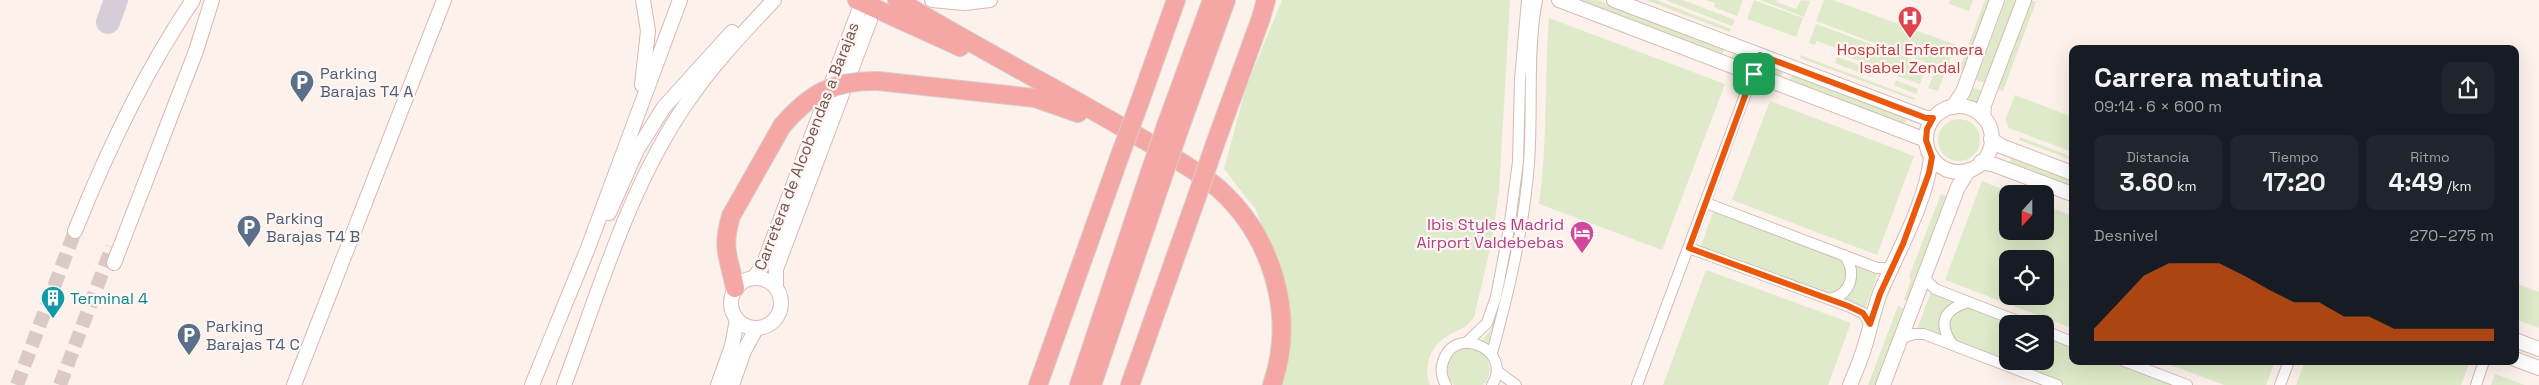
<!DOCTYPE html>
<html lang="es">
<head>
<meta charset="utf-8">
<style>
  :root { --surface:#171b24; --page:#20242c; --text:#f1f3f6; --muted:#9ea1a6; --accent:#ea580c }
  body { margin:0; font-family:"Space Grotesk",sans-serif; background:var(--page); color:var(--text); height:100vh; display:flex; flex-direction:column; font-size:19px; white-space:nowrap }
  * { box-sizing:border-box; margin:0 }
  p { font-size:16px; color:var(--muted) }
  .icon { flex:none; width:28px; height:28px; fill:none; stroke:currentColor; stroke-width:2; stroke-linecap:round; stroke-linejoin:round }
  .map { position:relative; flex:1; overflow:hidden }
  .panel { position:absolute; left:2069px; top:45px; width:450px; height:320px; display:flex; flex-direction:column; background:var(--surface); border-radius:10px; box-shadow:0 5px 20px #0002 }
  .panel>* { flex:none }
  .needle { width:32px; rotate:201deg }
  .buttons { position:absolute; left:1999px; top:185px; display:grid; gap:10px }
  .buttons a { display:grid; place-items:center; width:55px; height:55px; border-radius:10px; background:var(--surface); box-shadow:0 5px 20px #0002; font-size:25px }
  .pin { position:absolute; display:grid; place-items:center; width:42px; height:42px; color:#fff; margin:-21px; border-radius:10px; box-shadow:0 2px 8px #0006 }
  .round { display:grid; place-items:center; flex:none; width:52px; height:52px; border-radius:10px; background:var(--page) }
  .headline { display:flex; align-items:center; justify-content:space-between; height:85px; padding:0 25px }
  h1 { font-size:28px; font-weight:800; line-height:38px }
  .metrics { display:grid; grid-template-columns:repeat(3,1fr); gap:8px; height:85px; padding:5px 25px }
  .metrics div { display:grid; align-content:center; border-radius:10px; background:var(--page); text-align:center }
  .metrics b { font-size:25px; font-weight:800 }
  .metrics small { font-size:14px; font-weight:400 }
  .metrics p { font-size:14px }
  .chart { height:140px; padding:10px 25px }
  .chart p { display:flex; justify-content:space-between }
  .chart svg { width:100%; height:90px; margin-top:5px; fill:var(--accent); opacity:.7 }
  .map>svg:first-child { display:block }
</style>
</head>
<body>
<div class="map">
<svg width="2539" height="385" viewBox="0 0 2539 385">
  <rect width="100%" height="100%" fill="#fcf2eb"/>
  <g fill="#deeac9" fill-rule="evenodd">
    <path d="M1282,0h228l-11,192 -8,53 -17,72c-8,12 -17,13 -28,20 -16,9 -23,31 -16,48h-149l9,-30 -5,-68 -29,-77 -32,-41 22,-82z"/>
    <polygon points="1571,0 1598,0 1725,48 1721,57"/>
    <polygon points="1646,0 1656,0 1731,29 1730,32"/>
    <polygon points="1665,0 1683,0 1735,20 1732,26"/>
    <polygon points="1706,0 1743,0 1737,16 1714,7 1715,3"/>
    <polygon points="1754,0 1803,18 1796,37 1747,19"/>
    <polygon points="1760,0 1777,0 1776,2 1796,9 1801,0 1810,1 1804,17"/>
    <polygon points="1824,0 1833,0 1956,45 1946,70 1816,21"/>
    <polygon points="1950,0 1973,0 1969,11 1949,4"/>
    <polygon points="1985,0 1991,0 1963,75 1958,73"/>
    <polygon points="2006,0 2016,0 1985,83 1976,80"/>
    <polygon points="2031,0 2036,2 2003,91 1998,89"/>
    <path d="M1549,18l176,66 -63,166 -123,-46c9,-62 5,-124 10,-186z"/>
    <polygon points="1816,24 1927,65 1920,84 1897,76 1899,71 1877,63 1875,67 1838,53 1839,49 1817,41 1815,45 1809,43"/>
    <polygon points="1734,51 1749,59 1748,64 1731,59"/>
    <polygon points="1800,55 1915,98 1914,100 1800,58"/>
    <polygon points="1837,57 1873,70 1871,77 1835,63"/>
    <polygon points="1771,65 1784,70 1780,78 1768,74 1767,69"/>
    <polygon points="1936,69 1945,72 1938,91 1928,88"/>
    <polygon points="1793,73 1908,116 1904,125 1789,82"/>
    <polygon points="1896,80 1918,89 1916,94 1894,85"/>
    <polygon points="1973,88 1983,91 1977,106 1968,103"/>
    <polygon points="2015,95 2072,117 2072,152 2009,128 2005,120"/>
    <polygon points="1770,101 1914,156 1877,255 1732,200"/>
    <circle cx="1959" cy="140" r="21"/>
    <polygon points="2020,137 2072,157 2072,160 2019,140"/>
    <polygon points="2013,155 2072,177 2072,188 2009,164"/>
    <path d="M1982,181l32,13h-6v37h37v-26l27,11v112l-127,-48zM2008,259h37v37h-37z"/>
    <polygon points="1941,194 1946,196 1908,301 1904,300 1911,279 1909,277"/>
    <polygon points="1714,211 1878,273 1865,309 1700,247"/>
    <polygon points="1706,270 1851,323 1828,385 1663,385"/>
    <polygon points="2515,283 2539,292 2539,328 2515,319"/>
    <polygon points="1931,292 2014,324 2008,324 2008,361 2045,361 2045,335 2072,346 2072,361 2114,361 2177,385 2066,385 1917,329"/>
    <polygon points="1898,306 1905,309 1876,385 1868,385"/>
    <polygon points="1495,317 1497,318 1490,344 1483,340 1491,329"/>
    <path d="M1465,348c21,0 33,21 18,37h-29c-13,-14 -6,-32 11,-37z"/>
    <polygon points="2160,361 2275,361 2266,385 2224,385"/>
    <polygon points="2305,361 2463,361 2469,364 2461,385 2296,385"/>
    <polygon points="2495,374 2525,385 2491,385"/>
  </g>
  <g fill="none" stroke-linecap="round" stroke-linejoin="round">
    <polyline stroke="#d7cdd9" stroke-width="24" points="108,22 116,0"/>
    <g stroke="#dbcac4" stroke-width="14" stroke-dasharray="14 7" stroke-linecap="butt">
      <polyline points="17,385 75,231"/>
      <polyline points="60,385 112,247"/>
    </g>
    <defs>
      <g id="street">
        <polyline points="1706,203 1877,268 1887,268 1894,264"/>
        <polyline points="1689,248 1848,306 1863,313 1870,324"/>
        <polyline points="1924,278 1935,289 2025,324"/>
        <path d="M1830,299c22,-5 27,-27 14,-44"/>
        <polyline points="2045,331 2072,342"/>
        <polyline points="1902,338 1914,334 1924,334 2057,385"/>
        <polyline points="1467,342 1487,323 1496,297 1509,229 1518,162 1520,80 1527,0"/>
        <path d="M1952,344c-14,-21 -9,-34 16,-42"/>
        <path d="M1492,353c17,-62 32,-125 37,-190 4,-53 -2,-111 8,-163"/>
        <polyline points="2124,361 2187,385"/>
        <polyline points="1497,371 1516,385"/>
        <path d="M1446,385c-4,-7 -6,-15 -3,-23 11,-39 71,-12 49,23"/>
        <polyline points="1637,385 1760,55"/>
        <polyline points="2280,385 2289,361"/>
        <polyline points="2476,385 2484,361"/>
      </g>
      <g id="secondary">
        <polyline points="932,0 964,3 990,0"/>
        <polyline points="1559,0 1926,140"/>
        <polyline points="1614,0 1926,118 1933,118"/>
        <polyline points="642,85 648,31 643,0"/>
        <circle cx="1959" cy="139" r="33"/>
        <polyline points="1953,107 1963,92 1997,0"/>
        <polyline points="1983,117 1984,105 2024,0"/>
        <polyline points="1991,139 2001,146 2072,173"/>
        <polyline points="1981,162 1995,165 2072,194"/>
        <polyline points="609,213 637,150 664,107 732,32"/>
        <path d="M75,231c32,-80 69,-159 118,-231"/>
        <polyline points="114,263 196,51 212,0"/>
        <circle cx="756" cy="303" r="25"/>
        <polyline points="754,278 764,263 858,13"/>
        <polyline points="776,287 776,269 870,20"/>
        <polyline points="2515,340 2539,349"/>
        <polyline points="2515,359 2539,368"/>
        <polyline points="294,385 444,0"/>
        <polyline points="532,385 588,248 680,0"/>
        <path d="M564,385c36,-96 65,-199 124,-284 25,-37 56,-69 86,-101"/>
        <polyline points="718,385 732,346 737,320"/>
        <polyline points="732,385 744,351 756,329"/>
        <path d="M1850,385c6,-14 12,-29 16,-43 5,-17 8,-33 14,-49 17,-40 47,-92 51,-136"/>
        <polyline points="1883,385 1958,187 1969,170"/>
      </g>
      <g id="highway">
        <polyline points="857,0 960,47"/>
        <path d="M897,0c51,30 103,59 154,87 38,21 75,42 112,64 18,12 39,23 56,38 54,49 77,127 53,196"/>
        <polyline points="878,81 1035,98 1078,113"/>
        <polyline points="1139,104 1176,0"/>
        <polyline points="1167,123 1212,0"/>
        <polyline points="1179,130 1226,0"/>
        <polyline points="1215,144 1261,18 1266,0"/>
        <path d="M735,288c-6,-31 -14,-39 -4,-72l51,-90"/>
        <polyline points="1038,385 1119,158"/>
        <polyline points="1079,385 1149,175"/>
        <polyline points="1092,385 1161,182"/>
        <polyline points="1130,385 1196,199"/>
      </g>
    </defs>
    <use href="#street" stroke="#d1bab3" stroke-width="12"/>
    <use href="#secondary" stroke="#d6bab3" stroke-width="16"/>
    <use href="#highway" stroke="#d9cfcd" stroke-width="20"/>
    <use href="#street" stroke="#fff" stroke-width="10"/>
    <use href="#secondary" stroke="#fff" stroke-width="14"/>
    <use href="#highway" stroke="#f4a7a4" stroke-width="18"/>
    <defs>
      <g id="highway-bridge">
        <path d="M782,126c28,-33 52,-46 96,-45"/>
        <polyline points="1119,158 1139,104"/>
        <polyline points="1149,175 1167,123"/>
        <polyline points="1161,182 1179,130"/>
        <polyline points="1196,199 1215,144"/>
      </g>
    </defs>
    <use href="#highway-bridge" stroke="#d9cfcd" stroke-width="20" stroke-linecap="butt"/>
    <use href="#highway-bridge" stroke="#f4a7a4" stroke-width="18"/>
  </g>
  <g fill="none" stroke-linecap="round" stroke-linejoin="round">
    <defs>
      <polygon id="route" points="1760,55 1926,118 1933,118 1927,129 1926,140 1932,157 1929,173 1903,244 1880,294 1870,324 1863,313 1848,306 1689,248"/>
    </defs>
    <use href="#route" stroke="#fff" stroke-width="10"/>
    <use href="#route" stroke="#ea580c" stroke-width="6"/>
  </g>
  <defs>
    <symbol id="hospital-pin" viewBox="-11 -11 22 30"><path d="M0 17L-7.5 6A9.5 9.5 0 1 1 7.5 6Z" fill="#e0444e" stroke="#fef6f2"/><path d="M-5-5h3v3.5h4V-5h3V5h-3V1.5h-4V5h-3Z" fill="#fff"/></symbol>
    <symbol id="parking-pin" viewBox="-11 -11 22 30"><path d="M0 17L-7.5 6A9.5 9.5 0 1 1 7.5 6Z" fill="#5c6f8a" stroke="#fef6f2"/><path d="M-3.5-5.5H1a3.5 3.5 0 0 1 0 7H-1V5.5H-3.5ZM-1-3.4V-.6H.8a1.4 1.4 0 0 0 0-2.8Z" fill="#fff"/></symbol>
    <symbol id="hotel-pin" viewBox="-11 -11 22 30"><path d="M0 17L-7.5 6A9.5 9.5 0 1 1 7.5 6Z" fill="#d1479c" stroke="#fef6f2"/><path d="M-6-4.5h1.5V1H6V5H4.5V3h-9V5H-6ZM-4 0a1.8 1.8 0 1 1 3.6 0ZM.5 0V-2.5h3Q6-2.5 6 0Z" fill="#fff"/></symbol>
    <symbol id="building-pin" viewBox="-11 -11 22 30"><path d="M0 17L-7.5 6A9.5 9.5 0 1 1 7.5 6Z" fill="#0f9aa8" stroke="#fef6f2"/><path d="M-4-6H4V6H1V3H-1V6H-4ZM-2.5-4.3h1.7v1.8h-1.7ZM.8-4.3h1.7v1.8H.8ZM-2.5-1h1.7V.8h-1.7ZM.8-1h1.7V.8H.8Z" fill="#fff"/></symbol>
  </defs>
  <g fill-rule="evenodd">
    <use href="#hospital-pin" x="1896" y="4" width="28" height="38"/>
    <use href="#parking-pin" x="288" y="68" width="28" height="38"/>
    <use href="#parking-pin" x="235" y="213" width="28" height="38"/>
    <use href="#hotel-pin" x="1568" y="219" width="28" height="38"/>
    <use href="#building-pin" x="39" y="284" width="28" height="38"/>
    <use href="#parking-pin" x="175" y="321" width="28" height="38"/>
  </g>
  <g text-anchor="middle" stroke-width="4.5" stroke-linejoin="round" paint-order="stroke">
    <g font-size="16" fill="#be3a42" stroke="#fef6f2">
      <text x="1910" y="55">Hospital Enfermera<tspan x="1910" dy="18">Isabel Zendal</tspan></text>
    </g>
    <g font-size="16" fill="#4e5e75" stroke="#fef6f2" text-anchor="start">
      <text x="320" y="79">Parking<tspan x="320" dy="18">Barajas T4 A</tspan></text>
      <text x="266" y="224">Parking<tspan x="266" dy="18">Barajas T4 B</tspan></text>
      <text x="206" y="332">Parking<tspan x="206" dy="18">Barajas T4 C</tspan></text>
    </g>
    <g font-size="16" fill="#77534e" stroke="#fef6f2">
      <text transform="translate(806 146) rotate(-69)" y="6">Carretera de Alcobendas a Barajas</text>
    </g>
    <g font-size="16" fill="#b23c85" stroke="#fef6f2" text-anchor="end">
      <text x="1564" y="230">Ibis Styles Madrid<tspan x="1564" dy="18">Airport Valdebebas</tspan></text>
    </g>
    <g font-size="16" fill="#0d838f" stroke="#fef6f2" text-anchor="start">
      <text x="70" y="304">Terminal 4</text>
    </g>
  </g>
</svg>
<div class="buttons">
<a><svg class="needle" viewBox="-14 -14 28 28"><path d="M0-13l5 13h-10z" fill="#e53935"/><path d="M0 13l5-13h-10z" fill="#9ea1a6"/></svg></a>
<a><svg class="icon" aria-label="locate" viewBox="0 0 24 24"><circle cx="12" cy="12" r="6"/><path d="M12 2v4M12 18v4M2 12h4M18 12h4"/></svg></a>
<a><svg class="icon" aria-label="layers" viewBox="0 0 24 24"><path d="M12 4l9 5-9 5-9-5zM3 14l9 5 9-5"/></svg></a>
</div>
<div class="pin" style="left:1754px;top:74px;background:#1e9e55"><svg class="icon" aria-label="arrive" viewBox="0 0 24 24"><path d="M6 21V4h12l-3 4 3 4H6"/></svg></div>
<section class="panel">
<div class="headline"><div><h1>Carrera matutina</h1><p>09:14 · 6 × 600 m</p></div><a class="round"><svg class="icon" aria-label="share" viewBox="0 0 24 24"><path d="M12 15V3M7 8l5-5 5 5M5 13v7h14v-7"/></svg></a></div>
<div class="metrics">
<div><p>Distancia</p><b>3.60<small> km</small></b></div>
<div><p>Tiempo</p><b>17:20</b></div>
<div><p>Ritmo</p><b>4:49<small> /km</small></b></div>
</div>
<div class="chart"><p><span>Desnivel</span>270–275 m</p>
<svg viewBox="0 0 160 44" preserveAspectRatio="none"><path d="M0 44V38L10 25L20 12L30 6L40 6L50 6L60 12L70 19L80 25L90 25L100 32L110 32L120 38L130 38L140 38L150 38L160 38V44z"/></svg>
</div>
</section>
</div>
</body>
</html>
